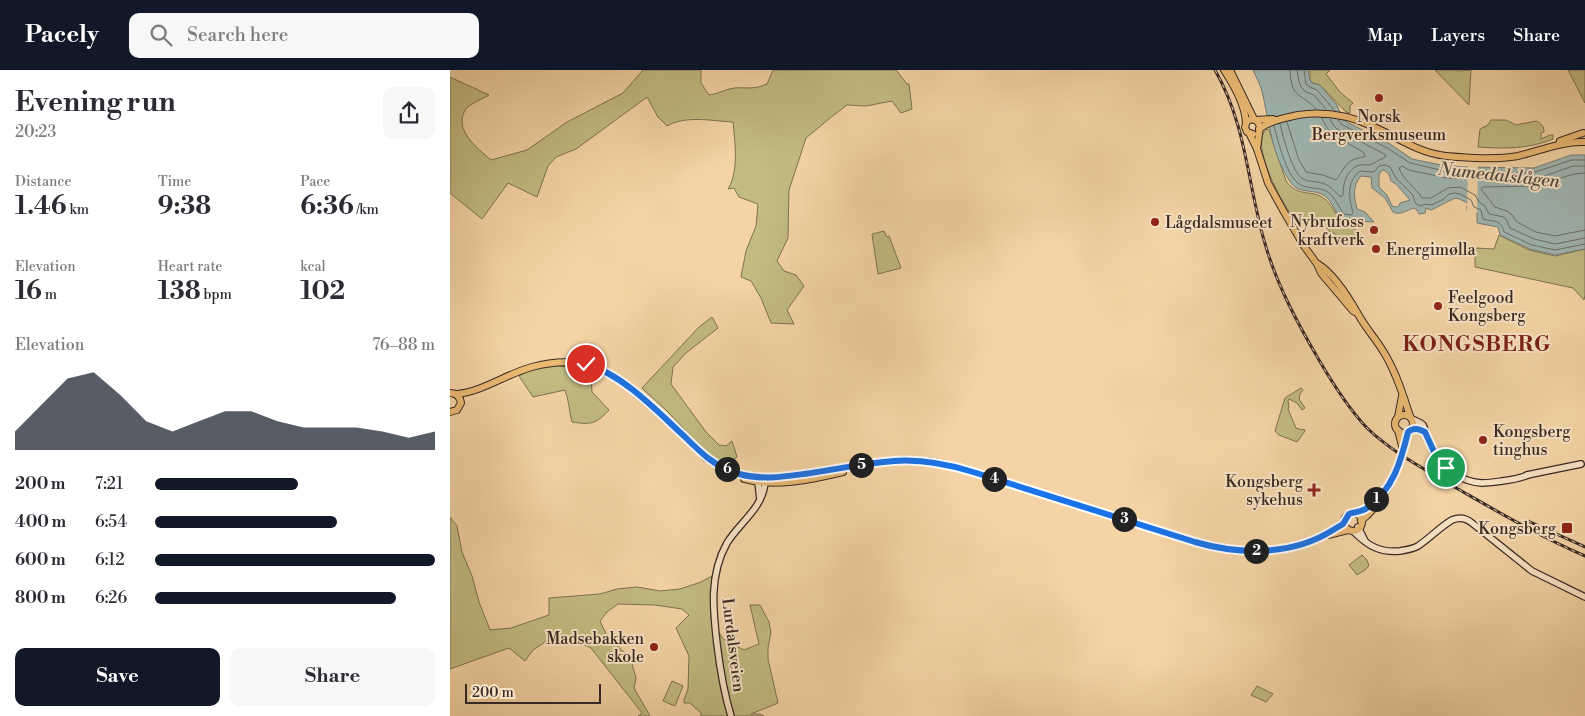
<!DOCTYPE html>
<html lang="en">
<head>
<meta charset="utf-8">
<style>
  :root { --surface:#fff; --page:#f7f7f7; --text:#2b2b33; --muted:#7c7c81; --accent:#111827 }
  body { margin:0; font-family:"Libre Bodoni",serif; background:var(--page); color:var(--text); height:100vh; display:flex; flex-direction:column; font-size:19px; white-space:nowrap }
  * { box-sizing:border-box; margin:0 }
  p { font-size:16px; color:var(--muted) }
  .icon { flex:none; width:28px; height:28px; fill:none; stroke:currentColor; stroke-width:2; stroke-linecap:round; stroke-linejoin:round }
  .map { position:relative; flex:1; overflow:hidden }
  .panel { display:flex; flex-direction:column; background:var(--surface); width:450px }
  .panel>* { flex:none }
  .scale { position:absolute; left:15px; bottom:12px; width:136px; box-sizing:border-box; padding-left:5px; border:2px solid #392922; border-top:0; font-size:14px; line-height:18px; white-space:nowrap; color:#392922; -webkit-text-stroke:4px #f8e3c5; paint-order:stroke }
  .pin { position:absolute; display:grid; place-items:center; width:42px; height:42px; color:#fff; margin:-21px; border:2px solid #fff; border-radius:50%; box-shadow:0 1px 5px #0007 }
  .km { position:absolute; width:25px; height:25px; margin:-12px; border-radius:50%; background:#222; color:#fff; font-size:14px; line-height:25px; text-align:center }
  .round { display:grid; place-items:center; flex:none; width:52px; height:52px; border-radius:10px; background:var(--page) }
  .headline { display:flex; align-items:center; justify-content:space-between; height:85px; padding:0 15px }
  h1 { font-size:28px; font-weight:800; line-height:38px }
  .stats { display:grid; grid-template-columns:repeat(3,1fr); gap:8px; height:85px; padding:5px 15px }
  .stats div { display:grid; align-content:center }
  .stats b { font-size:25px; font-weight:800 }
  .stats small { font-size:14px; font-weight:400 }
  .stats p { font-size:14px }
  .chart { height:140px; padding:10px 15px }
  .chart p { display:flex; justify-content:space-between }
  .chart svg { width:100%; height:90px; margin-top:5px; fill:var(--accent); opacity:.7 }
  .action { display:flex; gap:10px; margin-top:auto; padding:10px 15px }
  .action a { flex:1; height:58px; border-radius:10px; background:var(--accent); color:#fff; font-size:20px; font-weight:800; line-height:58px; text-align:center }
  .action a+a { background:var(--page); color:var(--text) }
  ul { padding:0 15px; list-style:none; font-size:16px }
  li { display:grid; grid-template-columns:80px 60px 1fr; align-items:center; height:38px }
  li i { height:12px; border-radius:6px; background:var(--accent) }
  header { display:flex; align-items:center; gap:30px; box-sizing:border-box; height:70px; padding:0 25px; background:var(--accent); color:#fff }
  header strong { font-size:24px }
  nav { display:flex; gap:28px; margin-inline-start:auto; font-size:18px }
  .search { width:350px; height:45px; background:var(--page); display:flex; align-items:center; gap:12px; box-sizing:border-box; padding:0 18px; border-radius:10px; color:var(--muted); font-size:19px }
  main { display:flex; flex:1; min-height:0 }
  .map>svg:first-child { display:block }
</style>
</head>
<body>
<header>
<strong>Pacely</strong>
<div class="search"><svg class="icon" aria-label="search" viewBox="0 0 24 24"><circle cx="10" cy="10" r="6"/><path d="M15 15l6 6"/></svg>Search here</div>
<nav><a>Map</a><a>Layers</a><a>Share</a></nav>
</header>
<main>
<section class="panel">
<div class="headline"><div><h1>Evening run</h1><p>20:23</p></div><a class="round"><svg class="icon" aria-label="share" viewBox="0 0 24 24"><path d="M12 15V3M7 8l5-5 5 5M5 13v7h14v-7"/></svg></a></div>
<div class="stats">
<div><p>Distance</p><b>1.46<small> km</small></b></div>
<div><p>Time</p><b>9:38</b></div>
<div><p>Pace</p><b>6:36<small> /km</small></b></div>
</div>
<div class="stats">
<div><p>Elevation</p><b>16<small> m</small></b></div>
<div><p>Heart rate</p><b>138<small> bpm</small></b></div>
<div><p>kcal</p><b>102</b></div>
</div>
<div class="chart"><p><span>Elevation</span>76–88 m</p>
<svg viewBox="0 0 160 44" preserveAspectRatio="none"><path d="M0 44V35L10 22L20 9L30 6L40 17L50 30L60 35L70 30L80 25L90 25L100 30L110 33L120 33L130 33L140 35L150 38L160 35V44z"/></svg>
</div>
<ul>
<li><b>200 m</b>7:21<i style="width:51%"></i></li>
<li><b>400 m</b>6:54<i style="width:65%"></i></li>
<li><b>600 m</b>6:12<i style="width:100%"></i></li>
<li><b>800 m</b>6:26<i style="width:86%"></i></li>
</ul>
<div class="action"><a>Save</a><a>Share</a></div>
</section>
<div class="map">
<svg width="1135" height="646" viewBox="0 0 1135 646">
  <rect width="100%" height="100%" fill="#f4d4a6"/>
  <filter id="stains"><feTurbulence type="fractalNoise" baseFrequency=".004" numOctaves="4"/><feColorMatrix values="0 0 0 0 .2 0 0 0 0 .09 0 0 0 0 .02 0 0 0 .5 -.17"/></filter>
  <radialGradient id="worn" r=".72"><stop offset=".6" stop-color="#630" stop-opacity="0"/><stop offset="1" stop-color="#630" stop-opacity=".3"/></radialGradient>
  <g fill="#c2bb82" stroke="#7e7252">
    <path d="M193,0h58v13l8,12c10,-1 16,-6 25,-7 14,-1 19,2 33,-4l6,-14h123l11,14h2l3,25 -11,4 -9,-12 -26,5 -19,-1 -17,13 -24,20 -17,52 -1,48 -11,23 7,10 12,4 8,11 -17,24 7,14 -23,-1 -10,-25 -10,-17 -10,-4 5,-26 10,-25 2,-22 -19,-7 -5,-9 -6,1c11,-17 7,-48 5,-67 -21,-1 -47,-7 -66,4l-9,-9 -11,-20 -71,52 -20,8 -8,9 -11,31 -29,-14 -26,36 -32,-26v-116l39,18c-5,3 -21,10 -23,14 -14,20 12,40 25,51l36,-10 40,-28 56,-29z"/>
    <polygon points="860,0 880,0 876,4 890,22 903,33 900,36 900,43 896,42 870,15 863,13 860,10"/>
    <polygon points="985,0 1006,0 1007,1 1021,0 1019,35"/>
    <polygon points="1118,0 1135,0 1135,33"/>
    <path d="M1041,50h15l10,5 20,-4c5,2 8,5 8,11l-3,1v6l9,-4h3v4c-24,10 -49,10 -75,8l2,-18 8,-4z"/>
    <path d="M817,59l2,1 17,51c11,14 18,10 32,14 10,3 16,17 22,24l14,3 3,19 -15,-1 -8,-7h-3c-16,-19 -15,-12 -36,-14 -12,-12 -47,-78 -28,-90z"/>
    <polygon points="434,161 437,167 439,166 451,198 428,204 422,164"/>
    <polygon points="1049,165 1079,180 1105,186 1135,179 1135,225 1134,230 1123,218 1025,197 1025,178 1044,179"/>
    <polygon points="262,247 268,258 236,283 223,297 221,314 256,362 269,375 276,376 282,371 287,387 276,396 254,380 216,340 192,318 249,257"/>
    <path d="M103,295l38,5 1,22 17,18c-13,14 -18,15 -37,12 -3,-11 -3,-22 -7,-32l-32,7 -14,-21 13,-7z"/>
    <polygon points="851,318 853,320 850,324 849,329 855,338 852,340 847,333 839,329 838,331 839,337 838,339 846,358 852,360 854,359 855,361 847,372 829,365 825,361 835,328"/>
    <polygon points="0,447 7,456 12,482 22,506 29,532 40,560 61,558 99,545 99,528 150,524 167,519 187,517 210,521 230,519 251,512 262,506 261,549 273,569 294,580 309,574 300,535 310,535 319,552 321,562 318,578 318,589 328,633 301,644 310,644 314,646 251,646 251,643 240,633 234,633 234,630 238,619 239,586 226,558 239,545 232,539 205,535 168,534 157,542 150,551 157,566 178,586 182,594 186,608 184,618 200,646 188,646 192,643 141,578 121,568 95,572 83,580 75,591 59,578 0,599"/>
    <polygon points="912,485 917,490 919,496 915,500 907,505 899,495"/>
    <polygon points="222,611 233,616 225,636 213,631"/>
    <polygon points="807,616 823,624 816,632 801,625"/>
  </g>
  <path fill="#9fb6b1" stroke="#767e78" fill-rule="evenodd" d="M803,0h55l2,10 2,3 8,2 17,20 6,15 47,24 22,15 29,6 23,2 70,1 37,-13h14v94l-30,6 -25,-6 -30,-14 -2,-8 -21,-4v-10l-10,-2v-5l4,-1c-4,-2 -10,-6 -15,-7 -2,0 -20,10 -25,12l-5,-2 -1,5 -6,1 -2,-4 -3,-2c-7,2 -14,8 -21,4l-8,-14 -13,-10 -1,-11 -10,-1c-9,10 -7,21 -4,33l8,3 9,10 -16,-1 -18,-2c-4,-7 -9,-18 -15,-23 -10,-8 -26,-1 -34,-13 -19,-27 -22,-61 -29,-92 -2,-7 -6,-14 -9,-21zM934,100l5,4 2,7 5,3 14,16 -10,3 -1,3 -2,1 -5,-1 -5,-11 -8,-8v-12l2,-4z"/>
  <polygon fill="#f4d4a6" points="1018,95 1028,95 1027,143 1017,143"/>
  <g fill="none" stroke-linecap="round" stroke-linejoin="round">
    <g stroke="#6c706a" stroke-width="1">
      <path d="M840,0c1,30 11,22 26,39"/>
      <polyline points="847,0 849,12 851,17 856,22 864,25 876,39"/>
      <polyline points="854,0 856,14 860,17 867,20 884,40"/>
      <polyline points="888,50 891,54 937,78 960,93 990,100 1041,103 1082,103 1122,90 1135,90"/>
      <path d="M837,52l12,38 7,12 17,3 13,5c9,-12 10,-21 28,-23l1,-3c-18,-15 -32,-10 -43,-36"/>
      <path d="M830,54c3,12 12,49 23,55 5,3 13,2 19,4 10,3 12,9 19,14l2,-2c0,-11 3,-24 14,-29 4,-2 8,-1 12,-1 5,-1 10,-6 15,-7l2,-3 -49,-26 -4,-4 -3,-6"/>
      <path d="M824,56c4,15 12,48 24,57 8,7 21,3 30,9 7,5 11,16 16,22l7,1 2,-2c-4,-15 -7,-31 7,-42l14,1 5,-6 6,-1 5,2 6,11 17,17 2,8 5,3 6,-2 5,1 13,-6 5,-5 6,-1 5,1 11,6 3,7 7,3 2,9c11,3 18,0 21,13l28,13 23,5 30,-6"/>
      <path d="M1135,96h-12l-37,13 -18,1 -71,-2 -38,-8 -7,-4 -3,2c4,12 17,20 23,30h9l17,-10 12,-1 15,8 4,7 6,4 4,8 15,3 3,4 3,7 24,11 21,5 30,-6"/>
      <polyline points="1135,103 1124,104 1084,116 1033,117 1031,119 1045,137 1057,141 1062,145 1067,152 1086,162 1105,166 1135,160"/>
    </g>
    <defs>
      <g id="secondary">
        <path d="M962,349c4,2 8,3 11,6 2,3 7,22 11,29 10,16 29,28 48,29 7,0 13,-1 20,-2 9,-1 17,-2 26,-6"/>
        <polyline points="961,359 966,359 975,362"/>
        <polyline points="1077,405 1131,394"/>
        <polyline points="908,457 915,471"/>
        <path d="M903,461c14,14 26,22 47,20 6,-1 13,-2 18,-5 12,-8 22,-19 34,-26 7,-3 14,-2 20,3l60,48 53,26"/>
        <path d="M281,646c-7,-23 -11,-47 -14,-72 -4,-34 -8,-69 10,-101 13,-21 35,-34 38,-60l-3,-5 -4,4 2,18"/>
      </g>
      <g id="primary">
        <path d="M774,0c10,16 21,34 22,53"/>
        <polyline points="780,0 804,49"/>
        <polyline points="805,50 823,49 826,50"/>
        <path d="M809,59c11,-8 25,-11 39,-14 26,-4 50,0 74,11 25,11 46,27 74,30 23,2 49,4 72,0 22,-5 44,-15 67,-14"/>
        <polyline points="799,63 807,79 818,113 834,142 854,176 867,194 871,203 903,241 907,243"/>
        <polyline points="803,64 797,62 795,57 797,51 802,49 807,51 810,56 807,79"/>
        <polyline points="1110,71 1133,63"/>
        <path d="M868,194c16,10 31,34 40,50 8,15 20,27 28,42 11,19 17,39 24,60"/>
        <path d="M0,323c7,0 10,4 11,10l-4,7 -7,2"/>
        <path d="M7,324c27,-3 49,-20 75,-27 59,-16 85,9 126,46 16,14 34,29 48,45"/>
        <circle cx="954" cy="354" r="9"/>
        <polyline points="948,347 952,326"/>
        <polyline points="948,360 953,380"/>
        <path d="M254,386c14,8 26,17 41,20 22,4 44,0 65,-3 38,-5 76,-15 115,-12 16,1 32,6 48,11l222,70c41,12 91,15 130,-7 6,-4 13,-9 19,-13"/>
        <path d="M294,409c30,9 70,0 99,-7"/>
        <polyline points="907,443 917,438 927,429"/>
        <circle cx="903" cy="452" r="9"/>
        <path d="M911,451c27,-22 39,-57 47,-89"/>
        <polyline points="878,465 898,460"/>
      </g>
    </defs>
    <use href="#secondary" stroke="#392922" stroke-width="8"/>
    <use href="#primary" stroke="#392922" stroke-width="8"/>
    <use href="#secondary" stroke="#f8e3c5" stroke-width="5.5"/>
    <use href="#primary" stroke="#eaba73" stroke-width="6"/>
    <defs>
      <g id="rail">
        <path d="M765,0c33,58 32,116 51,177 12,40 32,77 53,113 14,24 29,48 48,68 27,26 60,42 91,61 42,24 83,48 127,67"/>
        <polyline points="1078,451 1135,477"/>
      </g>
    </defs>
    <use href="#rail" stroke="#392922" stroke-width="3"/>
    <use href="#rail" stroke="#f8e3c5" stroke-width="1" stroke-dasharray="4" stroke-linecap="butt"/>
  </g>
  <g fill="none" stroke-linecap="round" stroke-linejoin="round">
    <defs>
      <path id="route" d="M136,294c36,10 71,47 98,72 16,16 32,32 55,38 22,6 43,3 65,0 30,-4 60,-11 90,-13 28,-2 53,3 79,11l222,70c45,13 97,14 138,-12 3,-2 7,-4 10,-6 2,-3 4,-7 6,-10 6,-2 12,-2 18,-6 26,-18 34,-47 41,-76 6,-5 11,-3 17,0l10,22 11,14"/>
    </defs>
    <use href="#route" stroke="#fff" stroke-width="10"/>
    <use href="#route" stroke="#1a73e8" stroke-width="6"/>
  </g>
  <g fill="#8f2418" stroke="#f8e3c5" stroke-width="2">
    <circle cx="929" cy="28" r="5"/>
    <circle cx="705" cy="152" r="5"/>
    <circle cx="924" cy="160" r="5"/>
    <circle cx="926" cy="179" r="5"/>
    <circle cx="988" cy="236" r="5"/>
    <circle cx="1033" cy="370" r="5"/>
    <path d="M861.5 412.5h5v5h5v5h-5v5h-5v-5h-5v-5h5z"/>
    <rect x="1111" y="452" width="12" height="12" rx="2.5"/>
    <circle cx="204" cy="577" r="5"/>
  </g>
  <g text-anchor="middle" stroke-width="4" stroke-linejoin="round" paint-order="stroke">
    <g font-size="16" fill="#392922" stroke="#f8e3c5" text-anchor="end">
      <text x="929" y="52" text-anchor="middle">Norsk<tspan x="929" dy="18">Bergverksmuseum</tspan></text>
      <text x="914" y="157">Nybrufoss<tspan x="914" dy="18">kraftverk</tspan></text>
      <text x="715" y="158" text-anchor="start">Lågdalsmuseet</text>
      <text x="936" y="185" text-anchor="start">Energimølla</text>
      <text x="998" y="233" text-anchor="start">Feelgood<tspan x="998" dy="18">Kongsberg</tspan></text>
      <text x="1043" y="367" text-anchor="start">Kongsberg<tspan x="1043" dy="18">tinghus</tspan></text>
      <text x="853" y="417">Kongsberg<tspan x="853" dy="18">sykehus</tspan></text>
      <text x="1106" y="464">Kongsberg</text>
      <text x="194" y="574">Madsebakken<tspan x="194" dy="18">skole</tspan></text>
    </g>
    <g font-size="16" fill="#392922" stroke="#f8e3c5">
      <text transform="translate(284 575) rotate(83)" y="6">Lurdalsveien</text>
    </g>
    <g font-size="18" font-style="italic" fill="#524c46" stroke="#f8e3c5">
      <text transform="translate(1049 105) rotate(6)" y="6">Numedalslågen</text>
    </g>
    <g font-size="21" font-weight="bold" letter-spacing="1" fill="#7a1f14" stroke="#f8e3c5">
      <text x="1027" y="281">KONGSBERG</text>
    </g>
  </g>
  <rect width="100%" height="100%" filter="url(#stains)"/>
  <rect width="100%" height="100%" fill="url(#worn)"/>
</svg>
<div class="scale">200 m</div>
<div class="pin" style="left:996px;top:398px;background:#1e9e55"><svg class="icon" aria-label="arrive" viewBox="0 0 24 24"><path d="M6 21V4h12l-3 4 3 4H6"/></svg></div>
<div class="pin" style="left:136px;top:294px;background:#d93025"><svg class="icon" aria-label="check" viewBox="0 0 24 24"><path d="M5 12l5 5 9-10"/></svg></div>
<b class="km" style="left:926px;top:429px">1</b>
<b class="km" style="left:806px;top:481px">2</b>
<b class="km" style="left:674px;top:449px">3</b>
<b class="km" style="left:544px;top:409px">4</b>
<b class="km" style="left:411px;top:395px">5</b>
<b class="km" style="left:277px;top:399px">6</b>
</div>
</main>
</body>
</html>
